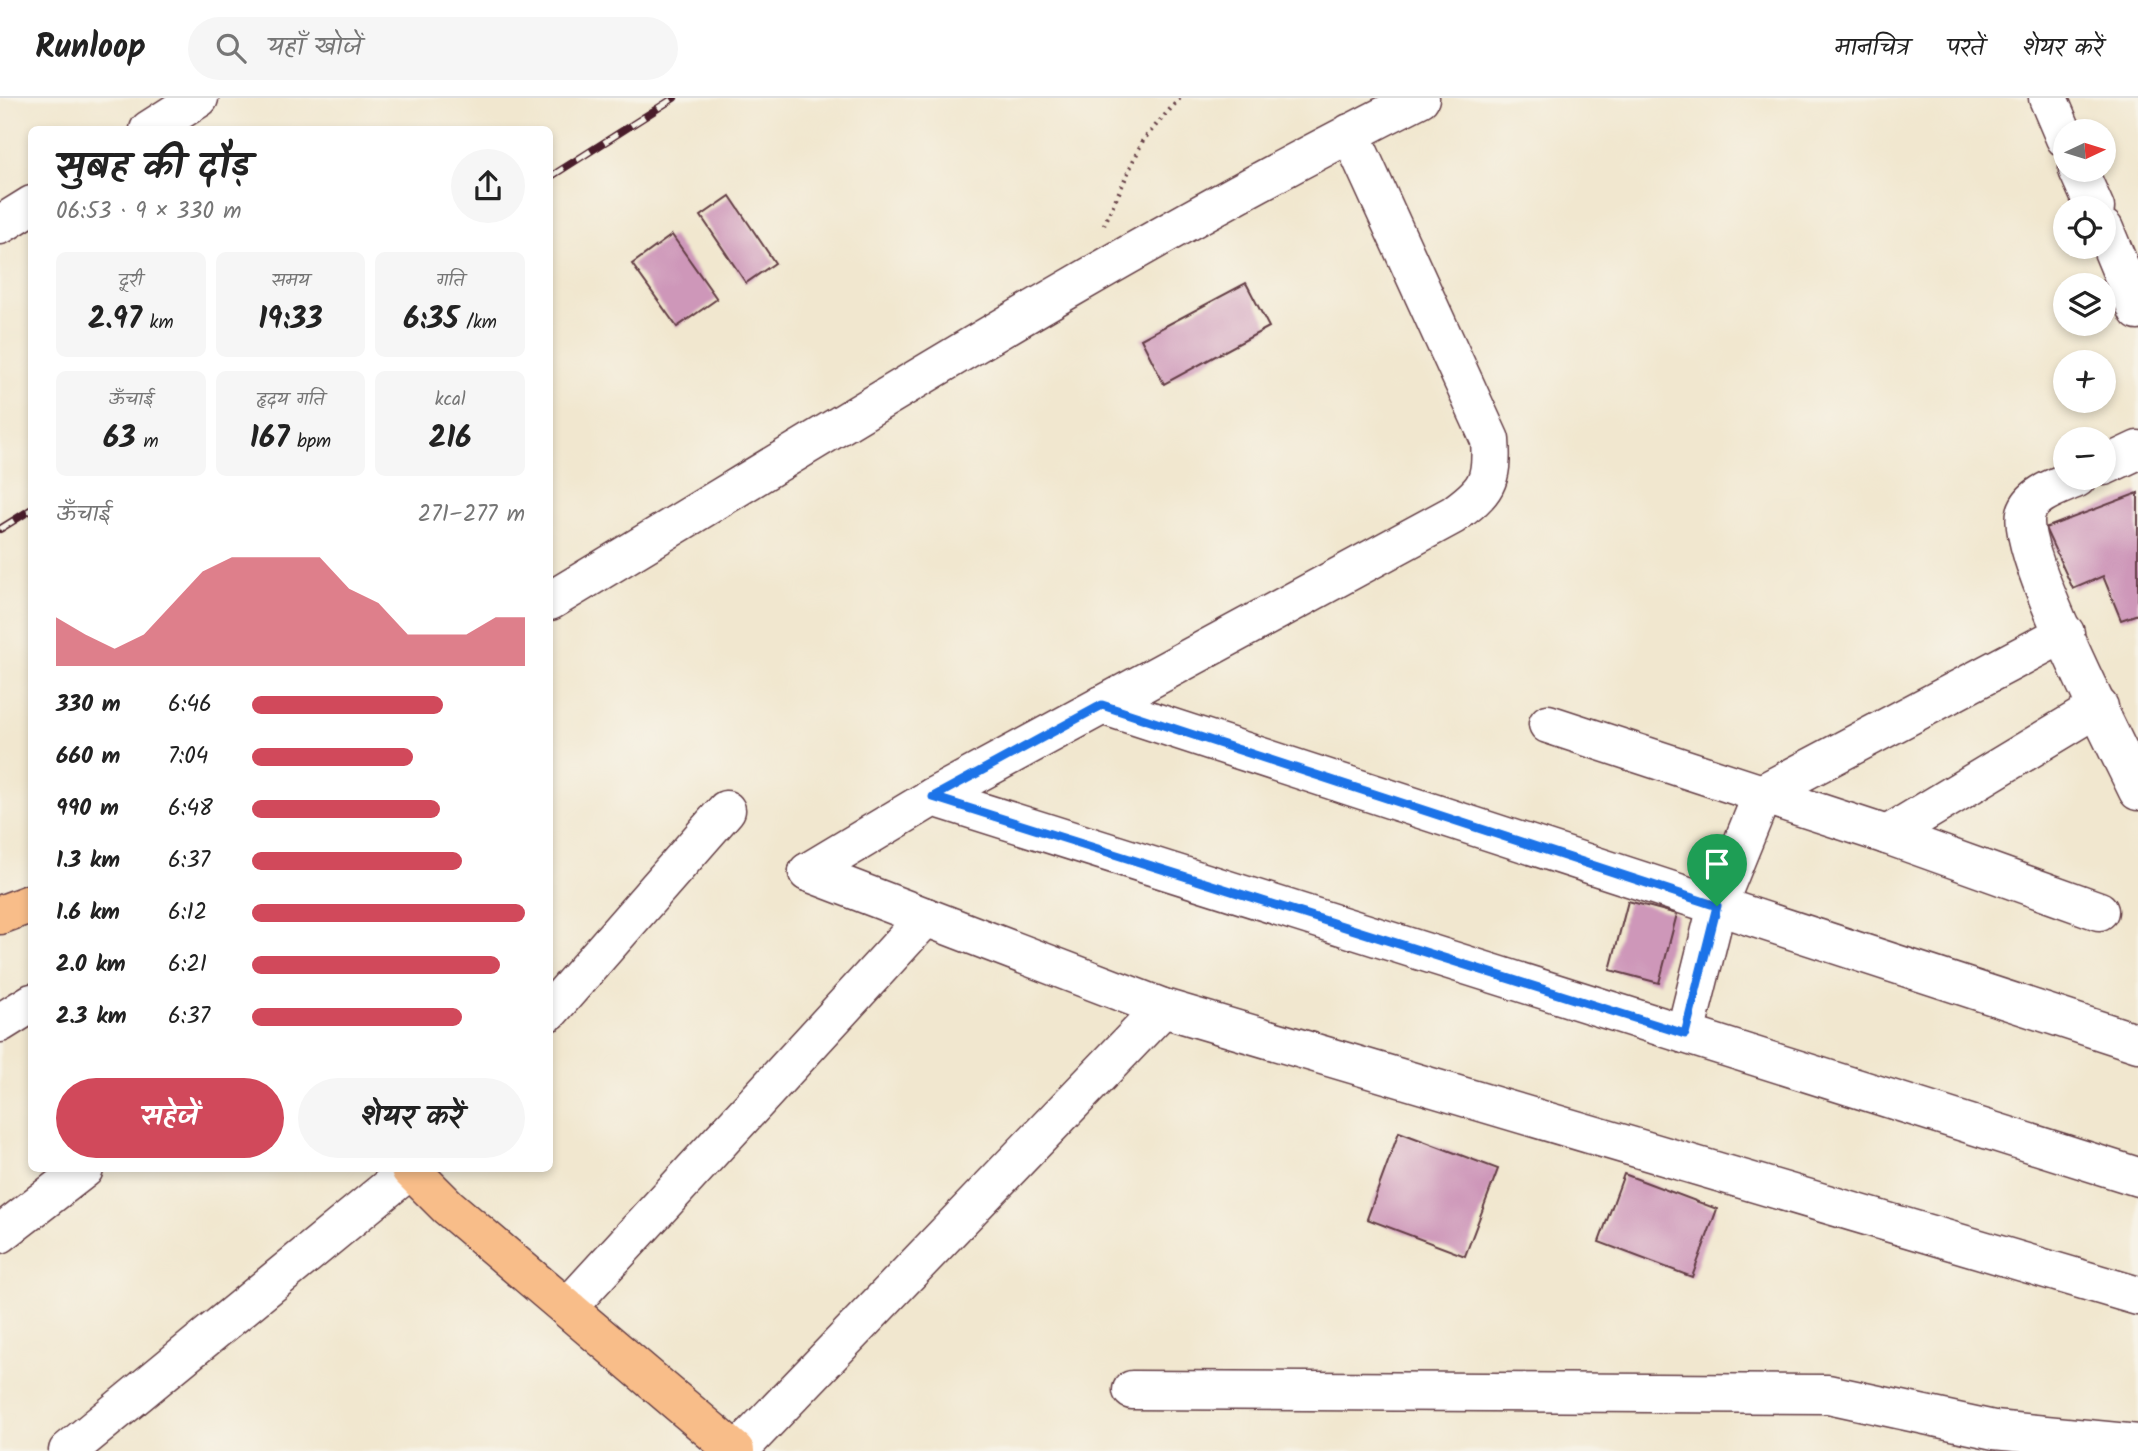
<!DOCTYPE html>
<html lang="hi">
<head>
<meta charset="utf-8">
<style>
  :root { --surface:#fff; --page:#f6f6f6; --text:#222; --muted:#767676; --line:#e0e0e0; --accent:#d1495b }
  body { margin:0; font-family:Kalam,"Playpen Sans Deva",sans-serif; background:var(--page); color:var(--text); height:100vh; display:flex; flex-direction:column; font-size:26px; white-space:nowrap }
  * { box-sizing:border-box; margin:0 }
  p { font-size:23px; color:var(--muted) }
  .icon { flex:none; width:38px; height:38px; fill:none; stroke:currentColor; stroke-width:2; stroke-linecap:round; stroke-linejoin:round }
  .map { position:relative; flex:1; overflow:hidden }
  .details { position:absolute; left:28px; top:28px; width:525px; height:1046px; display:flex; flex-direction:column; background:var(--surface); border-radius:10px; box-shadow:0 4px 10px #0003 }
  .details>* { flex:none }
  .needle { width:46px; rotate:86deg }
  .controls { position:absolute; left:2053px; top:21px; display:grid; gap:14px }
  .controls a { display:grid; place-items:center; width:63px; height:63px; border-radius:50%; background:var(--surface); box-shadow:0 4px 10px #0003; font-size:35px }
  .pin { position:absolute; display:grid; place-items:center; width:60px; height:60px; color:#fff; margin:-72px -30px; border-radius:50% 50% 50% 0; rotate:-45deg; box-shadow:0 0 7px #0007 }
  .pin .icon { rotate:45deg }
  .round { display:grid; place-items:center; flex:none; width:74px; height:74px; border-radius:37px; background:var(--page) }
  .head { display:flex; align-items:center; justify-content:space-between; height:119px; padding:0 28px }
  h1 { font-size:38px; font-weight:600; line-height:52px }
  .figures { display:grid; grid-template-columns:repeat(3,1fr); gap:10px; height:119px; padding:7px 28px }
  .figures div { display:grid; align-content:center; border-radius:10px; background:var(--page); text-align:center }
  .figures b { font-size:30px; font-weight:600 }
  .figures small { font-size:19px; font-weight:400 }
  .figures p { font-size:19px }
  .chart { height:196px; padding:14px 28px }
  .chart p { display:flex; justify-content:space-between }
  .chart svg { width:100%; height:126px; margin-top:7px; fill:var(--accent); opacity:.7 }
  .button { display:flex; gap:14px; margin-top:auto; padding:14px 28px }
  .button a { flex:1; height:80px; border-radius:42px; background:var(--accent); color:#fff; font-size:28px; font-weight:600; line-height:80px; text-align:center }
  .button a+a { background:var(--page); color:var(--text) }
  ul { padding:0 28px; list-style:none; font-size:23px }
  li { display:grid; grid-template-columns:112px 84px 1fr; align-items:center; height:52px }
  li i { height:18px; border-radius:9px; background:var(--accent) }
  header { display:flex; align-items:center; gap:42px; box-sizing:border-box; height:98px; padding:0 35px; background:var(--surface); border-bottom:2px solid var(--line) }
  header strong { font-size:33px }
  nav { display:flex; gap:38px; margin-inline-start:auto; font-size:24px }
  .search { width:490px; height:63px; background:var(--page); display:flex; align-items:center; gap:18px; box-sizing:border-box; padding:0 24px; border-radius:38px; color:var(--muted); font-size:26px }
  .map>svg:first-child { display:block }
</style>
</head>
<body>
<header>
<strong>Runloop</strong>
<div class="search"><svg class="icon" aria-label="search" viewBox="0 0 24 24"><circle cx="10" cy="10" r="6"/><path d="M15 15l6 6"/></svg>यहाँ खोजें</div>
<nav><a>मानचित्र</a><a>परतें</a><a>शेयर करें</a></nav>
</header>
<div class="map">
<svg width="2138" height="1353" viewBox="0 0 2138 1353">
  <rect width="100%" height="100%" fill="#f7f3e8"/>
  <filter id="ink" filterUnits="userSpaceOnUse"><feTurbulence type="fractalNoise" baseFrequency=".0143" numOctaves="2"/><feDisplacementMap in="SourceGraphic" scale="14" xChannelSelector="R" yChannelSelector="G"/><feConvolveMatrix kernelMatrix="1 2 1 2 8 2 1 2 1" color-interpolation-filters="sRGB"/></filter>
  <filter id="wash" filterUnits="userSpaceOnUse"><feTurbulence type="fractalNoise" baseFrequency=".00686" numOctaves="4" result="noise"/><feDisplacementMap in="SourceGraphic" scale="28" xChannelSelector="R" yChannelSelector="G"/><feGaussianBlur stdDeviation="1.57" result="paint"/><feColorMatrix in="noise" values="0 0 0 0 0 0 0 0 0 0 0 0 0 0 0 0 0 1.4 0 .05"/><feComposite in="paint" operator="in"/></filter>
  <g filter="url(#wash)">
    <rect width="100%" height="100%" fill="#f1e7cf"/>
    <g id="blocks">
      <g fill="#ce97b9">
        <polygon points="730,98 775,165 746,185 701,118"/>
        <polygon points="672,137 717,201 677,229 632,166"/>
        <polygon points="1246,185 1269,229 1164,286 1141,241"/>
        <polygon points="2138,395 2138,516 2121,522 2103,478 2073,491 2045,430"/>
        <polygon points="1628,803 1677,816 1659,885 1610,872"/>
        <polygon points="1399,1034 1498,1071 1465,1158 1367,1121"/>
        <polygon points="1624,1076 1717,1111 1692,1179 1599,1144"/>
      </g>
    </g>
  </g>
  <g filter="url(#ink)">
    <use href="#blocks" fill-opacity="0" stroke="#633d44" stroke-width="2"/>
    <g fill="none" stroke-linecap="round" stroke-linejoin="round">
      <defs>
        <g id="minor">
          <polyline points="2048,0 2065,40"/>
          <polyline points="149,32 199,0"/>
          <polyline points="2078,72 2095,110"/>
          <polyline points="0,127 32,107"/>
          <polyline points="2104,131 2138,213"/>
          <polyline points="2104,368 2138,352"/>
          <path d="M2077,380c-17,8 -45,15 -51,35 -10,39 90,232 112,278"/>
          <path d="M550,503c286,-172 570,-353 870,-503"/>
          <polyline points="1102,607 2138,945"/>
          <polyline points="1548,626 1887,737 2099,813"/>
          <polyline points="933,699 2138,1079"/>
          <polyline points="1887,737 2099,609"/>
          <polyline points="808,774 1163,910 2138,1198"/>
          <path d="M808,774l125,-75 520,-282c33,-24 40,-33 37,-75l-140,-307"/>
          <polyline points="550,913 726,712"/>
          <polyline points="0,925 32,905"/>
          <polyline points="1685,936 1717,808 1763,695 2065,535"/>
          <polyline points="0,1136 84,1071"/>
          <polyline points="567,1210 926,819"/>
          <polyline points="1132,1292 1828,1296 1994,1332 2138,1346"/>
          <polyline points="68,1353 411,1071"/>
          <polyline points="738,1353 1163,910"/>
        </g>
        <g id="major">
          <polyline points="0,817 32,805"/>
          <polyline points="410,1071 448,1109 735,1353"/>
        </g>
      </defs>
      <use href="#minor" stroke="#633d44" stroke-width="41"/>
      <use href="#major" stroke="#633d44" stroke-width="41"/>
      <polyline stroke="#633d44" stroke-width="4.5" stroke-dasharray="2 5" stroke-linecap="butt" points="1104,127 1143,42 1180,0"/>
      <use href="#minor" stroke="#fff" stroke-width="38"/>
      <use href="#major" stroke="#f8bd89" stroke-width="38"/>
      <defs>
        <g id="rail">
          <polyline points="550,79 674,0"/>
          <polyline points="0,431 32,411"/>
        </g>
      </defs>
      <use href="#rail" stroke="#4a1f2b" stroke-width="8"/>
      <use href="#rail" stroke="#f7f3e8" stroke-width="5" stroke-dasharray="16" stroke-linecap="butt"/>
    </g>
  </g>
  <g fill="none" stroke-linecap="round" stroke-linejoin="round" filter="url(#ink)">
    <defs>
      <polygon id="route" points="1102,607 1717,808 1685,936 933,699"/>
    </defs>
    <use href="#route" stroke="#fff" stroke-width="14"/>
    <use href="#route" stroke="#1a73e8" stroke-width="9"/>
  </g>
</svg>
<div class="controls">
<a><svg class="needle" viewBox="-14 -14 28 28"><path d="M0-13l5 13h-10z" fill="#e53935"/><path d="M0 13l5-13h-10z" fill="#767676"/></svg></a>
<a><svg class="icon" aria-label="locate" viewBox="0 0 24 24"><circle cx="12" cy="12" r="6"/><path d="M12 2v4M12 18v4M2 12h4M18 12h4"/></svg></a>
<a><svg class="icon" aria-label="layers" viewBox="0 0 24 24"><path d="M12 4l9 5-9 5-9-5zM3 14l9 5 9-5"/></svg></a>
<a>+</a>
<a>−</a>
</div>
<div class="pin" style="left:1717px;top:808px;background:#1e9e55"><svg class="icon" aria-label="arrive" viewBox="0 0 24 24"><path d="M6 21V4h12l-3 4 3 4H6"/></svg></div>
<section class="details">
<div class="head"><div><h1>सुबह की दौड़</h1><p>06:53 · 9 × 330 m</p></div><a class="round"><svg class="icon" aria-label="share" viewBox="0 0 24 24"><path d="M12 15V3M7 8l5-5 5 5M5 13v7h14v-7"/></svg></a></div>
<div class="figures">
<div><p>दूरी</p><b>2.97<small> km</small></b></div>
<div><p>समय</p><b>19:33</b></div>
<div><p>गति</p><b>6:35<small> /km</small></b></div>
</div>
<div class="figures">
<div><p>ऊँचाई</p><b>63<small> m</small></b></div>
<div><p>हृदय गति</p><b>167<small> bpm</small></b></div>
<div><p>kcal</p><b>216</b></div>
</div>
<div class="chart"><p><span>ऊँचाई</span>271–277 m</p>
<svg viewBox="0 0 160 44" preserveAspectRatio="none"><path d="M0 44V27L10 33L20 38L30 33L40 22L50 11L60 6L70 6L80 6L90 6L100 17L110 22L120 33L130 33L140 33L150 27L160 27V44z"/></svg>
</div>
<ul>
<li><b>330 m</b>6:46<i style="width:70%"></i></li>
<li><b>660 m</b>7:04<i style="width:59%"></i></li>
<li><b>990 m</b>6:48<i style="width:69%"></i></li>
<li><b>1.3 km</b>6:37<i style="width:77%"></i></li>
<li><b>1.6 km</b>6:12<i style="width:100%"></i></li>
<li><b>2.0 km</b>6:21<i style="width:91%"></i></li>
<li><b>2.3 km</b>6:37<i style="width:77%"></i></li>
</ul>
<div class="button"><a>सहेजें</a><a>शेयर करें</a></div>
</section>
</div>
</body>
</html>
